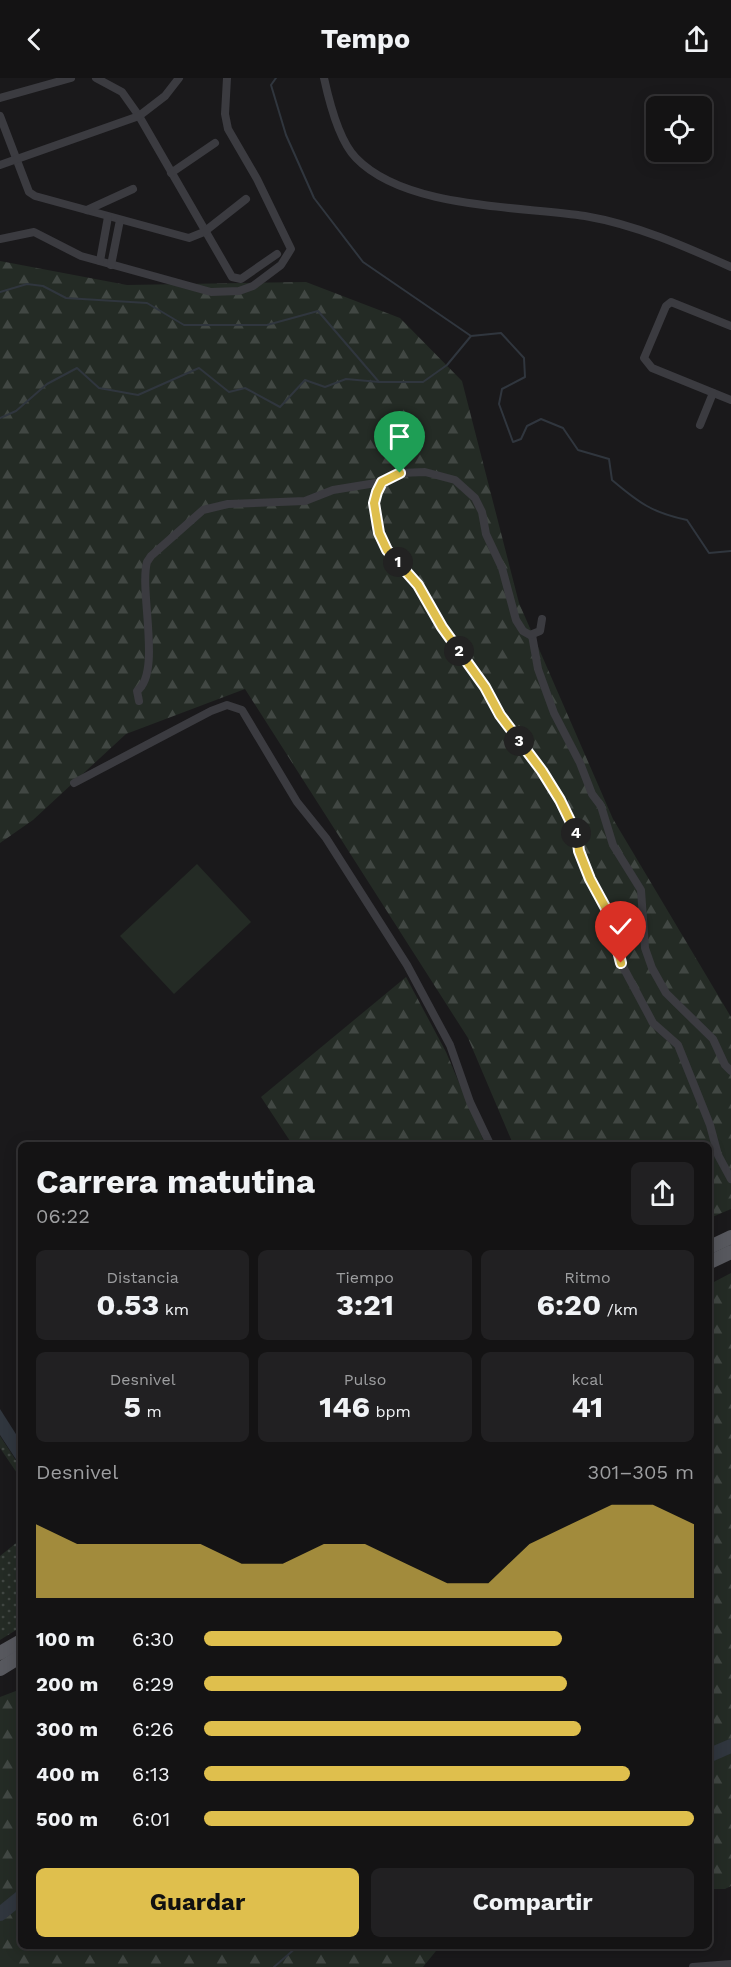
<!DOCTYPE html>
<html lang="es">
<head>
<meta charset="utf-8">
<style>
  :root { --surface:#141314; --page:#212022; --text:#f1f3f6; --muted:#9d9ea0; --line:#333234; --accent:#dfbf4d }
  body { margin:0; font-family:"Work Sans",sans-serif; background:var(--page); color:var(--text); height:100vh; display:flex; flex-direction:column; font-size:22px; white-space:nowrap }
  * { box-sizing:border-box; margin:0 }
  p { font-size:20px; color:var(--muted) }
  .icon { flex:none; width:33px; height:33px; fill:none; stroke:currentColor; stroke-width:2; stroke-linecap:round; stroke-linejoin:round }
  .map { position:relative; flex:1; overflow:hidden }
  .side { position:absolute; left:18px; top:1064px; width:694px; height:807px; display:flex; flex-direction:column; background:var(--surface); border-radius:9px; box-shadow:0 3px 15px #0003,0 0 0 2px var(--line) }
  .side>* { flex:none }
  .controls { position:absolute; left:646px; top:18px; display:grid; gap:12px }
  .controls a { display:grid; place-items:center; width:66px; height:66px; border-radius:9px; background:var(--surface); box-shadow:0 3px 15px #0003,0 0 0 2px var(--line); font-size:30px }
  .pin { position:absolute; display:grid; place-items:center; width:51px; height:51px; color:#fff; margin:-62px -26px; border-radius:50% 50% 50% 0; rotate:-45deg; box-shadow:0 0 6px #0007 }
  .pin .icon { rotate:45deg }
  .km { position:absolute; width:30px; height:30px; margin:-15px; border-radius:50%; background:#222; color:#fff; font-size:16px; line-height:30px; text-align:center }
  .round { display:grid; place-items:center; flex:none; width:63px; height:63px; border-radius:9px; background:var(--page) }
  .overview { display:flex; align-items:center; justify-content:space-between; height:102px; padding:0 18px }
  h1 { font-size:33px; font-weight:700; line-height:45px }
  .figures { display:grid; grid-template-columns:repeat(3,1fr); gap:9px; height:102px; padding:6px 18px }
  .figures div { display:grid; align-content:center; border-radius:9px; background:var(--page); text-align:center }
  .figures b { font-size:30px; font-weight:700 }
  .figures small { font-size:16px; font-weight:400 }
  .figures p { font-size:16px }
  .chart { height:168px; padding:12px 18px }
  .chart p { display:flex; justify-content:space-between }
  .chart svg { width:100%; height:108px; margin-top:6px; fill:var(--accent); opacity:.7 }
  .button { display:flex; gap:12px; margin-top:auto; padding:12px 18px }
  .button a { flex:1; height:69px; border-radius:9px; background:var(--accent); color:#111; font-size:24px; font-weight:700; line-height:69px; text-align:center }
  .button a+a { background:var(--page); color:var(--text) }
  ul { padding:0 18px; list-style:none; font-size:20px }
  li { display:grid; grid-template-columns:96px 72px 1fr; align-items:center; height:45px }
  li i { height:15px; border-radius:8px; background:var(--accent) }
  header { display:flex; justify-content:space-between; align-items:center; height:78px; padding:0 18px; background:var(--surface); font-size:27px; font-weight:700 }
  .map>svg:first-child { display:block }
</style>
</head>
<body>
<header><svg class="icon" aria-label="back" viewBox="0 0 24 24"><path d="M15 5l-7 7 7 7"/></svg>Tempo<svg class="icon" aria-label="share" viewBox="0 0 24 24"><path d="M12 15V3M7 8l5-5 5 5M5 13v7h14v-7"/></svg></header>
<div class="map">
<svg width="731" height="1889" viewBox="0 0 731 1889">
  <defs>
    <pattern id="grass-dots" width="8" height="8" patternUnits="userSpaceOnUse" patternTransform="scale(1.5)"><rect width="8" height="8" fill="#242b25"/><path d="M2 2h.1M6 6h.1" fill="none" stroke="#414743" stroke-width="1.8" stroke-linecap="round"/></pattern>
    <pattern id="forest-firs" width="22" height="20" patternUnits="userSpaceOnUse" patternTransform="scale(1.5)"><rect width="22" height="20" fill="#242b25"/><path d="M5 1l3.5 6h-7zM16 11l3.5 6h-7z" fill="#414743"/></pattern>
  </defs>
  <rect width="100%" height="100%" fill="#1a191b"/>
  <g fill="url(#grass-dots)">
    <polygon points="0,1358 17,1384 21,1382 21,1397 19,1398 0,1370"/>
    <polygon points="21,1461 21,1549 0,1562 0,1478"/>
  </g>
  <g fill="url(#forest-firs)">
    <polygon points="0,183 127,207 306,204 400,240 462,303 519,525 613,741 731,939 731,1131 710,1140 710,1066 513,1066 468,960 245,611 126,656 33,742 0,765"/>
    <polygon points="406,899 446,974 485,1066 292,1066 261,1019"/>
    <polygon points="731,1195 731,1808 725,1811 710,1811 710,1206"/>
    <polygon points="21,1611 21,1868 440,1868 423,1889 0,1889 0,1619"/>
  </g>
  <polygon fill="#242b25" points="197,786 251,844 174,916 120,858"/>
  <polygon fill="#30363e" points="0,1331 21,1364 21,1380 17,1383 0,1357"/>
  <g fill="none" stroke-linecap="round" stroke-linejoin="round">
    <g stroke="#30363e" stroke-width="2">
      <path d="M276,0l-5,7 15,50 28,63 49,64 108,74 30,-3 23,25 1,19 -23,12 -3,15 14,38 8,-3 6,-13 14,-7 22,9 15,22 31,9 3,21c27,23 41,33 75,40l22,33 22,-2"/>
      <polyline points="0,214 27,206 43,208 66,220 147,225 184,247 267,247 318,233 379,304"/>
      <polyline points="0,340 16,333 47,306 77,290 99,310 138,317 199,290 229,314 245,310 280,329 305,302 325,309 346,301 379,304 423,304 447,287 471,258"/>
      <polyline points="274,1889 298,1868"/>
    </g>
    <g stroke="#30363e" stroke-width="14">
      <polyline points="710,1677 731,1668"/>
      <polyline points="0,1836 21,1819"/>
    </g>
    <g stroke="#3b3b40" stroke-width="8">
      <polyline points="96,0 122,14 139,38 232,199 241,201 277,176"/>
      <path d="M324,0c5,23 15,63 32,80 49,51 163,48 229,58 52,9 99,30 146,51"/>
      <polyline points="0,20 71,0"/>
      <polyline points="0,38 29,114 35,118 189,160 204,154 246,121"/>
      <polyline points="0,87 139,38 165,18 179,0"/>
      <polyline points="171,95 215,65"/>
      <polyline points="87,132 133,111"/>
      <polyline points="0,161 34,154 81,178 211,214 239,213 253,208 281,187 291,171 257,101 228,51 225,36 227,0"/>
      <polyline points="100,183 108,139"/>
      <polyline points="111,187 120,142"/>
      <polyline points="731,248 671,224 666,228 644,280 652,290 731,322"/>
      <polyline points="700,347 713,315"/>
      <polyline points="382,404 374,425 379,455 387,472 418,507 442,549 485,609 500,637 542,693 559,721 577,757 579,773 590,801 609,836 621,885 653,945 678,967 710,1047 718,1077 731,1101"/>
      <polyline points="532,557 538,591 554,635 580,685 592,716 601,728 613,767 641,812 645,870 652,890 666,915 713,961 725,987 731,993"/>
      <path d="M139,623l-2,-10c25,-18 2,-100 10,-129l4,-6 52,-46 25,-6 77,-3 28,-11 49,-8 18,-9 25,-1 30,8 20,18 7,14 4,22 16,34 14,52 7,11 7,4 10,-4 2,-12"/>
      <polyline points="74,705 211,633 227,627 242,632 297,724 326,760 407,887 450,967 470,1024 490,1066"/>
      <polyline points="693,1889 731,1886"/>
    </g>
    <g stroke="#57585e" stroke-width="14">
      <polyline points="710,1169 731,1159"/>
      <polyline points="710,1184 731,1174"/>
      <polyline points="0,1575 21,1563"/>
      <polyline points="0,1591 21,1578"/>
    </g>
  </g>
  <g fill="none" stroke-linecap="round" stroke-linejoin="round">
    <defs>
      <polyline id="route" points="400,395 382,404 377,414 374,425 379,455 387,472 418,507 442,549 485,609 500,637 542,693 560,722 577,757 579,773 590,801 609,836 621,885"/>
    </defs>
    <use href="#route" stroke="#fff" stroke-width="12"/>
    <use href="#route" stroke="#dfbf4d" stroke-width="8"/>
  </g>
</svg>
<div class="controls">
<a><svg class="icon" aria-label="locate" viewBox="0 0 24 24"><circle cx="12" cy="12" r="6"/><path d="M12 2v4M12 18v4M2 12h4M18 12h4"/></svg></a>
</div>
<div class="pin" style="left:400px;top:395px;background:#1e9e55"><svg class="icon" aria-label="arrive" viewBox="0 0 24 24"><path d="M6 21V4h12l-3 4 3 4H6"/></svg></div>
<div class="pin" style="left:621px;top:885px;background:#d93025"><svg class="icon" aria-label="check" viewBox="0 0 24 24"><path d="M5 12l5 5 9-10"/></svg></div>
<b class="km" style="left:398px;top:484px">1</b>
<b class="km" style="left:459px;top:573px">2</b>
<b class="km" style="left:519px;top:663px">3</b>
<b class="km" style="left:576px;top:755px">4</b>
<section class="side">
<div class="overview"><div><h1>Carrera matutina</h1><p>06:22</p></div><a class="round"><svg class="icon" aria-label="share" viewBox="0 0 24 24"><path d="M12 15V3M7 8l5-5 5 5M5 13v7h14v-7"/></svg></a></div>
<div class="figures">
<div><p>Distancia</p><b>0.53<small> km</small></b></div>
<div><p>Tiempo</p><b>3:21</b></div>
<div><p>Ritmo</p><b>6:20<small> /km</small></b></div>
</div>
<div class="figures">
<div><p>Desnivel</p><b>5<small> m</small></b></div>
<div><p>Pulso</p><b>146<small> bpm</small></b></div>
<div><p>kcal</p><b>41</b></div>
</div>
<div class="chart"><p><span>Desnivel</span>301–305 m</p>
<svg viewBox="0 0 160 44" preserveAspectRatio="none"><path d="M0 44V14L10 22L20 22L30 22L40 22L50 30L60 30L70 22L80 22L90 30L100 38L110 38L120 22L130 14L140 6L150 6L160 14V44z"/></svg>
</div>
<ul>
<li><b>100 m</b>6:30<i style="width:73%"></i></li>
<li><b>200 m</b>6:29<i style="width:74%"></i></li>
<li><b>300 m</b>6:26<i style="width:77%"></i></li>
<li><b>400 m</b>6:13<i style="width:87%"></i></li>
<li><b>500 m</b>6:01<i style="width:100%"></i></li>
</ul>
<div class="button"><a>Guardar</a><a>Compartir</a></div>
</section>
</div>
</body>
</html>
